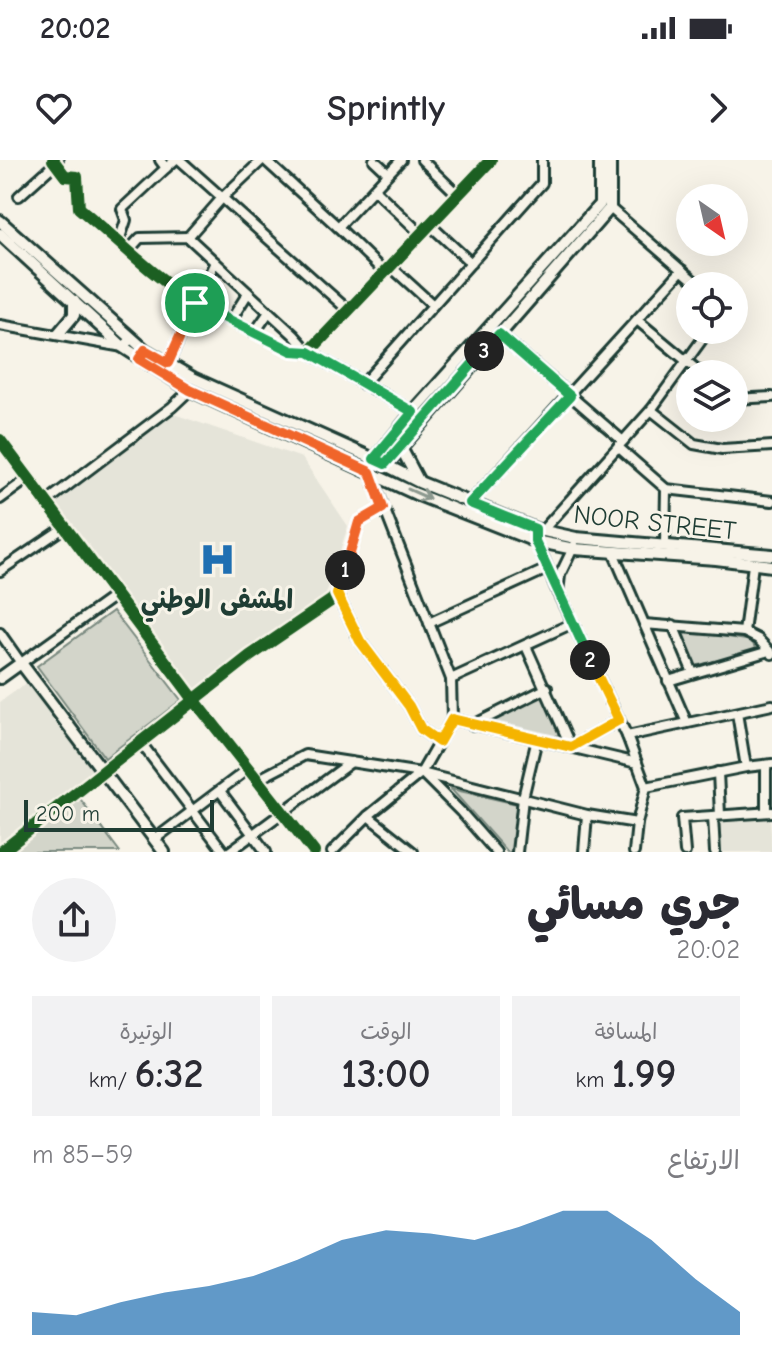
<!DOCTYPE html>
<html lang="ar">
<head>
<meta charset="utf-8">
<style>
  :root { --surface:#fff; --page:#f2f2f3; --text:#2b2b33; --muted:#7c7c81; --accent:#1f6fb2 }
  body { margin:0; font-family:"Comic Neue","Playpen Sans Arabic",sans-serif; background:var(--page); color:var(--text); direction:rtl; height:100vh; display:flex; flex-direction:column; font-size:30px; white-space:nowrap }
  * { box-sizing:border-box; margin:0 }
  p { font-size:26px; color:var(--muted) }
  .icon { flex:none; width:44px; height:44px; fill:none; stroke:currentColor; stroke-width:2; stroke-linecap:round; stroke-linejoin:round }
  .map { position:relative; height:692px; overflow:hidden; direction:ltr }
  .panel { display:flex; flex-direction:column; background:var(--surface); flex:1 }
  .panel>* { flex:none }
  .needle { width:52px; rotate:146deg }
  .fabs { position:absolute; left:676px; top:24px; display:grid; gap:16px }
  .fabs a { display:grid; place-items:center; width:72px; height:72px; border-radius:50%; background:var(--surface); box-shadow:0 8px 32px #0002; font-size:40px }
  .scale { position:absolute; left:24px; bottom:20px; width:190px; box-sizing:border-box; padding-left:8px; border:4px solid #1f3d34; border-top:0; font-size:22px; line-height:28px; white-space:nowrap; color:#1f3d34; -webkit-text-stroke:6px #f7f3e8; paint-order:stroke }
  .pin { position:absolute; display:grid; place-items:center; width:68px; height:68px; color:#fff; margin:-34px; border:4px solid #fff; border-radius:50%; box-shadow:0 2px 8px #0007 }
  .km { position:absolute; width:40px; height:40px; margin:-20px; border-radius:50%; background:#222; color:#fff; font-size:22px; line-height:40px; text-align:center }
  .round { display:grid; place-items:center; flex:none; width:84px; height:84px; border-radius:42px; background:var(--page) }
  .overview { display:flex; align-items:center; justify-content:space-between; height:136px; padding:0 32px }
  h1 { font-size:44px; font-weight:800; line-height:60px }
  .metrics { display:grid; grid-template-columns:repeat(3,1fr); gap:12px; height:136px; padding:8px 32px }
  .metrics div { display:grid; align-content:center; border-radius:0px; background:var(--page); text-align:center }
  .metrics b { font-size:40px; font-weight:800 }
  .metrics small { font-size:22px; font-weight:400 }
  .metrics p { font-size:22px }
  .chart { height:224px; padding:16px 32px }
  .chart p { display:flex; justify-content:space-between }
  .chart svg { width:100%; height:144px; margin-top:8px; fill:var(--accent); opacity:.7 }
  .status { display:flex; justify-content:space-between; align-items:center; height:56px; padding:0 40px; background:var(--surface); direction:ltr }
  .status svg { height:22px; fill:currentColor }
  header { display:flex; justify-content:space-between; align-items:center; height:104px; padding:0 32px; background:var(--surface); font-size:36px; font-weight:800 }
  .map>svg:first-child { display:block }
</style>
</head>
<body>
<div class="status"><b>20:02</b><svg viewBox="0 0 49 12"><path d="M0 12V9h3v3zM5 12V6h3v6zM10 12V3h3v9zM15 12V0h3v12zM26 1h20v11H26zM47 4h2v5h-2z"/></svg></div>
<header><svg class="icon" aria-label="forward" viewBox="0 0 24 24"><path d="M9 5l7 7-7 7"/></svg>Sprintly<svg class="icon" aria-label="heart" viewBox="0 0 24 24"><path d="M12 20l-8-8c-3-5 5-10 8-4 3-6 11-1 8 4z"/></svg></header>
<div class="map">
<svg width="772" height="692" viewBox="0 0 772 692">
  <rect width="100%" height="100%" fill="#f7f3e8"/>
  <filter id="ink" filterUnits="userSpaceOnUse"><feTurbulence type="fractalNoise" baseFrequency=".0125" numOctaves="2"/><feDisplacementMap in="SourceGraphic" scale="16" xChannelSelector="R" yChannelSelector="G"/><feConvolveMatrix kernelMatrix="1 2 1 2 8 2 1 2 1" color-interpolation-filters="sRGB"/></filter>
  <g filter="url(#ink)">
    <g fill="#e5e4d9">
      <polygon points="171,253 302,298 348,366 326,434 197,531 53,341"/>
      <polygon points="28,522 96,611 0,683 0,542"/>
      <polygon points="770,659 772,692 722,692 719,662"/>
    </g>
    <g fill="#d3d5ca" stroke="#79897f" stroke-width="2">
      <polygon points="113,451 181,540 105,598 37,506"/>
      <polygon points="679,469 752,481 756,491 695,506"/>
      <polygon points="543,533 561,572 554,578 486,561"/>
      <polygon points="451,629 517,644 512,692 507,692"/>
      <polygon points="78,636 120,692 9,692"/>
    </g>
    <g fill="none" stroke-linecap="round" stroke-linejoin="round">
      <defs>
        <g id="minor">
          <path d="M53,0l12,16 12,1 2,31c38,31 72,67 114,93 31,19 67,34 99,50l17,1 182,-192"/>
          <polyline points="160,0 166,8 175,0"/>
          <polyline points="180,0 348,150"/>
          <polyline points="265,0 338,67 401,0"/>
          <polyline points="374,0 388,13"/>
          <polyline points="422,0 458,35"/>
          <polyline points="374,29 421,74"/>
          <polyline points="19,36 58,1"/>
          <polyline points="610,48 700,126"/>
          <polyline points="429,64 471,103"/>
          <polyline points="338,67 384,112"/>
          <polyline points="188,77 222,38 262,0"/>
          <polyline points="119,81 126,60 122,49 166,8"/>
          <polyline points="129,90 140,78 188,77 294,175 309,192 413,252"/>
          <polyline points="390,106 433,145"/>
          <polyline points="231,160 248,133"/>
          <polyline points="637,160 702,214"/>
          <polyline points="0,165 123,187 130,180"/>
          <polyline points="255,172 269,152"/>
          <polyline points="499,174 623,281"/>
          <polyline points="168,203 215,102"/>
          <polyline points="363,224 542,23 542,0"/>
          <polyline points="734,239 772,237"/>
          <polyline points="651,250 694,284 722,289 772,286"/>
          <polyline points="0,280 195,541 314,692"/>
          <polyline points="618,287 666,329 772,341"/>
          <polyline points="0,339 29,318"/>
          <polyline points="46,342 172,247 190,230"/>
          <polyline points="470,343 682,110"/>
          <polyline points="542,371 651,250 709,170"/>
          <polyline points="535,378 558,433 627,576 646,627 637,663 634,692"/>
          <polyline points="665,385 666,329"/>
          <polyline points="613,392 687,563"/>
          <polyline points="0,411 65,367"/>
          <polyline points="558,433 560,415 574,386"/>
          <polyline points="337,434 360,481 409,546 421,569 439,582"/>
          <polyline points="429,463 547,409"/>
          <polyline points="644,464 744,472 758,479 772,494"/>
          <polyline points="673,465 693,513"/>
          <polyline points="744,472 753,405"/>
          <polyline points="0,473 21,503 116,435"/>
          <polyline points="526,486 571,587 619,560"/>
          <polyline points="451,519 573,463"/>
          <polyline points="668,521 769,491"/>
          <polyline points="737,553 746,607"/>
          <polyline points="452,559 637,603"/>
          <polyline points="473,565 547,528"/>
          <polyline points="627,576 772,545"/>
          <polyline points="141,583 224,692"/>
          <polyline points="766,605 766,652"/>
          <polyline points="718,612 720,655"/>
          <polyline points="422,613 461,652 496,692"/>
          <polyline points="257,620 305,595 421,613 587,655 637,663"/>
          <polyline points="646,627 746,607 772,604"/>
          <polyline points="220,631 266,692"/>
          <polyline points="368,656 413,692"/>
          <polyline points="713,656 715,692"/>
          <polyline points="155,679 248,609"/>
          <polyline points="1,692 250,496 332,440 337,434 359,362 383,348"/>
          <polyline points="229,692 351,602"/>
          <polyline points="332,692 368,656 421,613 452,559 451,519 370,312"/>
          <polyline points="517,692 523,638 537,579"/>
          <polyline points="584,692 587,655"/>
          <polyline points="685,692 682,658 772,652"/>
        </g>
        <g id="major">
          <polyline points="0,61 145,190 193,218 374,299 419,322 535,369 576,378 772,395"/>
          <polyline points="0,74 123,187 190,230 416,334 535,381 574,389 716,399 772,406"/>
          <polyline points="58,174 74,155 74,141"/>
          <polyline points="400,286 418,320"/>
          <polyline points="372,303 413,252 600,44 600,0"/>
          <polyline points="384,307 610,48 610,0"/>
          <polyline points="0,518 21,503 164,692"/>
        </g>
      </defs>
      <use href="#minor" stroke="#1f3d34" stroke-width="14"/>
      <use href="#major" stroke="#1f3d34" stroke-width="16"/>
      <use href="#minor" stroke="#f7f3e8" stroke-width="8"/>
      <use href="#major" stroke="#f7f3e8" stroke-width="10"/>
      <defs>
        <g id="cycleway">
          <path d="M53,0l12,16 12,1 2,31c38,31 72,67 114,93 31,19 67,34 99,50l17,1 182,-192"/>
          <polyline points="0,280 195,541 314,692"/>
          <polyline points="1,692 250,496 332,440 337,434 359,362 383,348"/>
        </g>
      </defs>
      <use href="#cycleway" stroke="#f7f3e8" stroke-width="17"/>
      <use href="#cycleway" stroke="#1b5e20" stroke-width="12"/>
    </g>
    <defs><path id="oneway-shaft" d="M-6 0H5M1.5-3L5.5 0L1.5 3" fill="none" stroke-width="1.6" stroke-linecap="round" stroke-linejoin="round" transform="scale(2)"/></defs>
    <use stroke="#8b988e" href="#oneway-shaft" transform="translate(419 334) rotate(24)"/>
  </g>
  <g fill="none" stroke-linecap="round" stroke-linejoin="round" filter="url(#ink)">
    <defs>
      <polyline id="split-1" points="195,143 168,203 145,190 139,199 190,230 370,312 383,348 359,362 345,410"/>
      <polyline id="split-2" points="345,410 337,434 360,481 409,546 421,569 439,582 452,559 571,587 619,560 590,500"/>
      <polyline id="split-3" points="484,191 499,174 570,236 470,343 535,369 535,381 590,500"/>
      <polyline id="split-4" points="195,143 292,191 309,192 413,252 374,299 385,304 484,191"/>
    </defs>
    <use href="#split-1" stroke="#fff" stroke-width="16"/>
    <use href="#split-2" stroke="#fff" stroke-width="16"/>
    <use href="#split-3" stroke="#fff" stroke-width="16"/>
    <use href="#split-4" stroke="#fff" stroke-width="16"/>
    <use href="#split-1" stroke="#f0652b" stroke-width="10"/>
    <use href="#split-2" stroke="#f5b400" stroke-width="10"/>
    <use href="#split-3" stroke="#22a559" stroke-width="10"/>
    <use href="#split-4" stroke="#22a559" stroke-width="10"/>
  </g>
  <defs>
    <symbol id="hospital-bare" viewBox="-9 -9 18 18"><path d="M-5-5h3v3.5h4V-5h3V5h-3V1.5h-4V5h-3Z" fill="#1f6fb2" stroke="#f7f3e8" stroke-width="2.5" paint-order="stroke"/></symbol>
  </defs>
  <g fill-rule="evenodd">
    <use href="#hospital-bare" x="192" y="374" width="51" height="51"/>
  </g>
  <g text-anchor="middle" stroke-width="6" stroke-linejoin="round" paint-order="stroke">
    <g font-size="26" fill="#1f3d34" stroke="#f7f3e8">
      <text transform="translate(655 362) rotate(6)" y="9">NOOR STREET</text>
    </g>
    <g font-size="26" font-weight="bold" fill="#1f3d34" stroke="#f7f3e8">
      <text x="217" y="448">المشفى الوطني</text>
    </g>
  </g>
</svg>
<div class="fabs">
<a><svg class="needle" viewBox="-14 -14 28 28"><path d="M0-13l5 13h-10z" fill="#e53935"/><path d="M0 13l5-13h-10z" fill="#7c7c81"/></svg></a>
<a><svg class="icon" aria-label="locate" viewBox="0 0 24 24"><circle cx="12" cy="12" r="6"/><path d="M12 2v4M12 18v4M2 12h4M18 12h4"/></svg></a>
<a><svg class="icon" aria-label="layers" viewBox="0 0 24 24"><path d="M12 4l9 5-9 5-9-5zM3 14l9 5 9-5"/></svg></a>
</div>
<div class="scale">200 m</div>
<div class="pin" style="left:195px;top:143px;background:#1e9e55"><svg class="icon" aria-label="arrive" viewBox="0 0 24 24"><path d="M6 21V4h12l-3 4 3 4H6"/></svg></div>
<b class="km" style="left:345px;top:410px">1</b>
<b class="km" style="left:590px;top:500px">2</b>
<b class="km" style="left:484px;top:191px">3</b>
</div>
<section class="panel">
<div class="overview"><div><h1>جري مسائي</h1><p>20:02</p></div><a class="round"><svg class="icon" aria-label="share" viewBox="0 0 24 24"><path d="M12 15V3M7 8l5-5 5 5M5 13v7h14v-7"/></svg></a></div>
<div class="metrics">
<div><p>المسافة</p><b>1.99<small> km</small></b></div>
<div><p>الوقت</p><b>13:00</b></div>
<div><p>الوتيرة</p><b>6:32<small> /km</small></b></div>
</div>
<div class="chart"><p><span>الارتفاع</span>59–85 m</p>
<svg viewBox="0 0 160 44" preserveAspectRatio="none"><path d="M0 44V37L10 38L20 34L30 31L40 29L50 26L60 21L70 15L80 12L90 13L100 15L110 11L120 6L130 6L140 15L150 27L160 37V44z"/></svg>
</div>
</section>
</body>
</html>
